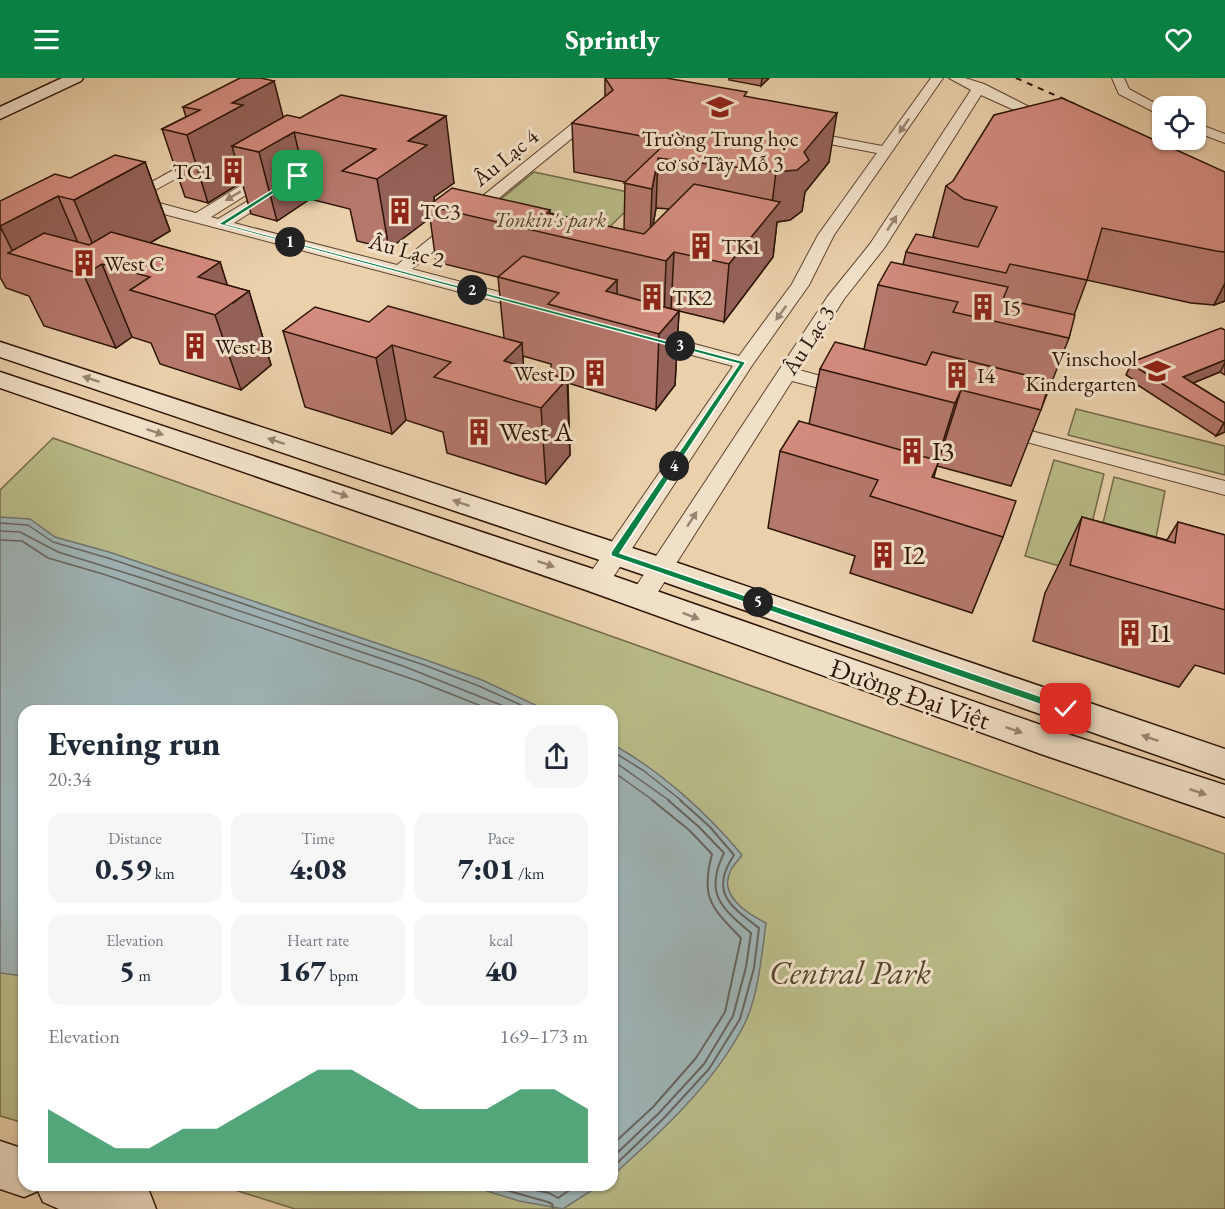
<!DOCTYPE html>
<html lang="en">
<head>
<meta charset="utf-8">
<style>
  :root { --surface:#fff; --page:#f6f6f7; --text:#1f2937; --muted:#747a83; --accent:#0b8043 }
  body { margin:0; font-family:"EB Garamond",serif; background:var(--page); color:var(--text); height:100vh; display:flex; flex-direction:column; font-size:22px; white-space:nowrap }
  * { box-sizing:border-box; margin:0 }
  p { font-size:20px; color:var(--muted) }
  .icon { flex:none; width:33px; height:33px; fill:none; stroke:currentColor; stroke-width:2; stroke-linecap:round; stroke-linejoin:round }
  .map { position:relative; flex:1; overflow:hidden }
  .details { position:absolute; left:18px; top:627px; width:600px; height:486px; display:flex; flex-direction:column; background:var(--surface); border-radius:18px; box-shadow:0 2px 4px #0004 }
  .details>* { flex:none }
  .fabs { position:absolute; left:1152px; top:18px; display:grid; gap:12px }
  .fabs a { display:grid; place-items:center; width:54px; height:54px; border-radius:12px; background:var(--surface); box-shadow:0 2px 4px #0004; font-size:30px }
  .pin { position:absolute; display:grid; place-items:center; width:51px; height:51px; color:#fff; margin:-26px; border-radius:12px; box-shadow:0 3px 9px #0006 }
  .km { position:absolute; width:30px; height:30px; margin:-15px; border-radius:50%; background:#222; color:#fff; font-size:16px; line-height:30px; text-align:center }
  .round { display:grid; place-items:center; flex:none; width:63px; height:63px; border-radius:18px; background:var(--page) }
  .head { display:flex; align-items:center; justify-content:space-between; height:102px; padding:0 30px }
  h1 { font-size:33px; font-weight:800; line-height:45px }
  .stats { display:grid; grid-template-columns:repeat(3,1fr); gap:9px; height:102px; padding:6px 30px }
  .stats div { display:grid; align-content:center; border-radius:15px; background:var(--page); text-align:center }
  .stats b { font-size:30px; font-weight:800 }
  .stats small { font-size:16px; font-weight:400 }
  .stats p { font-size:16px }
  .chart { height:168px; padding:12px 30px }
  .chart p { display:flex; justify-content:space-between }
  .chart svg { width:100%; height:108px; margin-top:6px; fill:var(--accent); opacity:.7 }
  header { display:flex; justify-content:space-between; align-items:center; height:78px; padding:0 30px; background:var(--accent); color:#fff; font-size:27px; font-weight:800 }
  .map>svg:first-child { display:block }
</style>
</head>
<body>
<header><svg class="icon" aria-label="menu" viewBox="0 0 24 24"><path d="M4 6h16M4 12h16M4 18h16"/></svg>Sprintly<svg class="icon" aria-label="heart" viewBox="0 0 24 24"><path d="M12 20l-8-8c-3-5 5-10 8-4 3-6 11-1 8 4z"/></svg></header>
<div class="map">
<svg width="1225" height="1131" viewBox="0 0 1225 1131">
  <rect width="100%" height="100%" fill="#ead0ab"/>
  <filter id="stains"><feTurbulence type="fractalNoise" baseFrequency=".00333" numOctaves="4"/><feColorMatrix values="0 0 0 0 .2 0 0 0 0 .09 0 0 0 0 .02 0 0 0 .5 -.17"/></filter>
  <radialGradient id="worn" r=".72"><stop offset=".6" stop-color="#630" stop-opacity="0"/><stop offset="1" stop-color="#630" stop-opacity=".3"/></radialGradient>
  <g fill="#b8bb88" stroke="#736847" stroke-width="1.5">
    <polygon points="534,94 642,117 569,189 453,160"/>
    <polygon points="1076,331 1225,368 1225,397 1068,357"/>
    <polygon points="53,360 1225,776 1225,1131 295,1131 219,1107 612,1107 612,633 24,633 24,1045 0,1038 0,412"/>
    <polygon points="1054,382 1104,396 1080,494 1025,478"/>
    <polygon points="1114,399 1165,413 1146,512 1091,495"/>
  </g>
  <g fill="#9eb3b5" stroke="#71736f" stroke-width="1.5">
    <polygon points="0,439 30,441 55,459 109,474 426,582 482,602 548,633 24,633 24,898 0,895"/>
    <path d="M612,666c49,27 95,69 130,111 -3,5 -9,10 -11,15 -14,25 17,44 35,53 -4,30 -8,73 -21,100 -30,60 -84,109 -133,153z"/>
    <polygon points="468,1107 600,1107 563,1131 519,1123"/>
  </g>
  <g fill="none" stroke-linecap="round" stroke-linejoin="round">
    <g stroke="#66645e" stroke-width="1.5">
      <polyline points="0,445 28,447 53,464 108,480 424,587 479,608 534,633"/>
      <polyline points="0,453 20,454 58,474 145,501 403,588 516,633"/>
      <polyline points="0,462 22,463 48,480 103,496 418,603 494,633"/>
      <polyline points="612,673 644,693 682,723"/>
      <polyline points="612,682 670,723"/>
      <polyline points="612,693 654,723"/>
    </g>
    <g stroke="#66645e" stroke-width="2">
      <path d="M612,1067l41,-38 43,-49 29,-46 16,-74c-29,-30 -41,-40 -29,-84l-23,-24 -37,-30"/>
      <path d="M612,1080l47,-45 45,-49 29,-48 13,-49 5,-34c-30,-25 -47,-40 -27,-80l-25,-26 -31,-27"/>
      <path d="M612,1090l52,-50 45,-49 31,-50 14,-51 5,-40c-29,-22 -50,-36 -25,-73l-24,-28 -30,-27"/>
      <polyline points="488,1107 548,1124 552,1126 553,1131"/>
      <polyline points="513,1107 549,1115 558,1120 577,1107"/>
    </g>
    <defs>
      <g id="street">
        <polygon points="931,0 943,0 834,157 809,207 753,286 606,510 597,513 588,510 585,504 588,498 733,288 639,263 637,259 639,255 646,253 739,278 792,206 818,157 877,75 798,60 791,56 798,52 882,68"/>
        <polygon points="949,0 965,0 984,6 1059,44 1057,47 1047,47 981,17 885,169 844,221 799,292 857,308 860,312 857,316 850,318 792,303 651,525 642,528 633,525 630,519 633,513 828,218 870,166 971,12"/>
        <polygon points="1112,0 1124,0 1129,11 1162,29 1162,38 1119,16"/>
        <polygon points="598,28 605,32 603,35 412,191 538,224 541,228 538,232 532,233 122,125 119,122 206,74 211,75 213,78 211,81 141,120 196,135 268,91 278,91 280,94 278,97 211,139 218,141 274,107 284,107 287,110 284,113 234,145 397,187 593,29"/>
        <polygon points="1196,45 1225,56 1225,65 1196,54"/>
        <polygon points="996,344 1225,403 1225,417 989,354 986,350 989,346"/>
      </g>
      <g id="secondary">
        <polygon points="62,0 83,0 81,3 0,41 0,29"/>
        <polygon points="0,264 672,483 1225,671 1225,701 650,499 0,279"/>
        <polygon points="0,294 608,496 1058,653 1225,707 1225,739 1041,676 586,512 0,310"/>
        <polygon points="0,1063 24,1071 24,1107 133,1107 149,1113 156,1131 59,1131 43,1124 38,1113 24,1119 0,1111"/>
      </g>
    </defs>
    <use href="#street" stroke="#5d432f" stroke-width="2"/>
    <use href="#secondary" stroke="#2e1406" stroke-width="3"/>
    <use href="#street" fill="#f1e0c8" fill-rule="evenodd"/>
    <use href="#secondary" fill="#f1e0c8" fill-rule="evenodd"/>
    <polyline stroke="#2e1406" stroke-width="2" stroke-dasharray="6 6" stroke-linecap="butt" points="1016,0 1075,26"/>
  </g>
  <g fill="#b5786c" stroke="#2e1406" stroke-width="1.5" fill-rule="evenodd">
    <path d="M605,0l142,19 82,65 -24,30 -3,19 -12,9 -13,2 -4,35 -49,65 -45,-11 -4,74 -19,25 -88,-27 2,72 -24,29 -99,-31 -4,-21 -37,-12 -14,14 -87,-27 -22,-76 86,-9 135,16 -6,-61 -62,-15 -6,-44 -41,31 -32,-8 -7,-32 -40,-10 -33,22 -26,-7 -9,-32 -34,21 -23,-6 -23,-68 24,-12 -3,-10 100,10 17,1 154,65 -20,14v4l116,9v3l74,17 1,-48 -51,-10 -2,-49 33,-26zM656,130l13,1 -16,17zM523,278l28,8v10l-28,-8z"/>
    <polygon points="729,0 769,0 761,8 729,2"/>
    <polygon points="145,84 170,153 150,165 220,184 227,207 249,213 271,287 241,312 160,286 151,265 132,259 116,270 44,248 29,218 6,210 0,199 0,123 70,100"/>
    <polygon points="1225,94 1225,223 1214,227 1191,225 1087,202 1074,237 1069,260 1011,408 937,388 934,399 1003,459 972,535 850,495 855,478 768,450 780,373 809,346 820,291 864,271 878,207 903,187 906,174 936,160 933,158 946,108"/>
    <polygon points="1225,252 1225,297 1220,294 1193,305 1225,325 1225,354 1216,358 1133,304 1134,302 1126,297 1132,284"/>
    <polygon points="1082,439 1167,462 1178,444 1225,457 1225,596 1195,587 1179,609 1033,563 1045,515"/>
  </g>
  <g fill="#946158" stroke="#2e1406" stroke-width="1.5">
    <polygon points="762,0 769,0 761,8"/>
    <polygon points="274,3 288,58 294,54 310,121 277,143 259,74 232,68 242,104 208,125 187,57 232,25"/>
    <polygon points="837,35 829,84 805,114 802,133 790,142 777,144 773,179 724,244 729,186 771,134 776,94"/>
    <polygon points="446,38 454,105 434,119 435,130 428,128 430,140 389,171 377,101 408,63"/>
    <polygon points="658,80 656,130 650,162 652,111"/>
    <polygon points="145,84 170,153 111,188 102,186 132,259 116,270 84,197 101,186 74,122"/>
    <polygon points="58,118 88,188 14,176 0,148"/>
    <polygon points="674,174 671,231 664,240 666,183"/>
    <polygon points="220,184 233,225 249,213 271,287 241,312 215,237 198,199"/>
    <polygon points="617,202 617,245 606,213"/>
    <polygon points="1225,205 1225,223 1214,227"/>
    <polygon points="679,233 675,307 656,332 659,256"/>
    <polygon points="522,265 526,326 504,283"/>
    <polygon points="392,267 406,342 392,356 376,280"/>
    <polygon points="1225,282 1225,285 1220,294 1176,312 1183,299"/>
    <polygon points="567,301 570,377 546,406 541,330"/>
    <polygon points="961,312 937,388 931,402 955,325"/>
    <polygon points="1225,344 1225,354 1216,358 1224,345"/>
  </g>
  <g fill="#d38b7e" stroke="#2e1406" stroke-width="1.5">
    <polygon points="240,0 261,0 274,3 232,25 243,27 187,57 162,51 200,32 183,29"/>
    <polygon points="605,0 666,0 747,14 744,18 837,35 804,74 809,82 797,92 776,94 658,80 652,111 624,105 668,63 572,45 613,12"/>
    <polygon points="341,17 446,38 408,63 427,67 377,101 342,93 376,71 294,54 259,74 232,68 287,37 300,40"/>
    <polygon points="1062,20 1225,94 1225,174 1216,173 1102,150 1087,202 1010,186 1006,195 906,174 916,156 978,169 997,129 964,121 946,108 953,103 994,37"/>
    <polygon points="115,77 145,84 74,122 58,118 0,148 0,123 55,96 70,100"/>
    <polygon points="694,106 780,124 729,186 674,174 666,183 428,128 452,110 550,132 547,135 644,156"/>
    <polygon points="111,154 220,184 198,199 249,213 215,237 130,212 150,199 102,186 84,197 8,175 44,155 89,167"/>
    <polygon points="523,178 617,202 606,213 679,233 659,256 548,226 559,215 498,199"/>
    <polygon points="891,184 1008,209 1003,221 1075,237 1069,260 953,234 958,224 878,207"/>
    <polygon points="388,228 522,265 504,283 567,301 541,330 434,299 451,284 392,267 376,280 283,253 315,229 369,244"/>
    <polygon points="1221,250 1225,252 1225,282 1183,299 1225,325 1225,344 1224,345 1139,291 1141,289 1132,284"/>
    <polygon points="835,264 926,287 932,274 1050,303 1041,332 961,312 955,325 820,291"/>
    <polygon points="799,343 939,383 932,399 1016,423 1003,459 870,418 878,402 780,373"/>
    <polygon points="1082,439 1175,465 1178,444 1225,457 1225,532 1070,487"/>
  </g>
  <defs><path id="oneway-solid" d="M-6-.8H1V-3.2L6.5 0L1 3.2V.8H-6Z" transform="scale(1.5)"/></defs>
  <g fill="#998471">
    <use href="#oneway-solid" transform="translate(904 48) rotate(125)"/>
    <use href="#oneway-solid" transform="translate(233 118) rotate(149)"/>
    <use href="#oneway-solid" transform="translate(892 145) rotate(-57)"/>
    <use href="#oneway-solid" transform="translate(781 235) rotate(126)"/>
    <use href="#oneway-solid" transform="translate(91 301) rotate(-162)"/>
    <use href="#oneway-solid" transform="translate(155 354) rotate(19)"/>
    <use href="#oneway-solid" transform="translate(276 363) rotate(-162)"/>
    <use href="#oneway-solid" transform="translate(340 416) rotate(19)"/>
    <use href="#oneway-solid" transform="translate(461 425) rotate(-161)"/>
    <use href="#oneway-solid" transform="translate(692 441) rotate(-57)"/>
    <use href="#oneway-solid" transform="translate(546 486) rotate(19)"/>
    <use href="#oneway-solid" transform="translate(691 538) rotate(21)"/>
    <use href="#oneway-solid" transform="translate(1014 652) rotate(19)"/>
    <use href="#oneway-solid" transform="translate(1150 660) rotate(-161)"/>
    <use href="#oneway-solid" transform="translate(1198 714) rotate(18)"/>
  </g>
  <polygon fill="#0b8043" stroke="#fff" stroke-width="1.5" points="296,97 301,98 226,146 746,284 620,475 1069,628 1069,634 1062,634 611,478 611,474 739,286 218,146"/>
  <defs>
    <symbol id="school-bare" viewBox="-9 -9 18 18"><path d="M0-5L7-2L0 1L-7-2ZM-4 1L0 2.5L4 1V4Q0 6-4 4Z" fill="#8f2418" stroke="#f1e0c8" stroke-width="2.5" paint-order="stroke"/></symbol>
    <symbol id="building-bare" viewBox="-9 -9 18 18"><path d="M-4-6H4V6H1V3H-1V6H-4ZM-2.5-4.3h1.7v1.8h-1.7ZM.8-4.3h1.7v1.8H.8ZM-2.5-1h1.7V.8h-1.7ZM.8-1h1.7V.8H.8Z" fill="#8f2418" stroke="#f1e0c8" stroke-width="2.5" paint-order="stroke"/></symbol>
  </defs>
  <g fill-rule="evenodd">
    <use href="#school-bare" x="701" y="10" width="38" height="38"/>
    <use href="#building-bare" x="214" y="74" width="38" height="38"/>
    <use href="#building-bare" x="381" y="114" width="38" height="38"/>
    <use href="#building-bare" x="682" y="149" width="38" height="38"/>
    <use href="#building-bare" x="65" y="166" width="38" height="38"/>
    <use href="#building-bare" x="633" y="200" width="38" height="38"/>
    <use href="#building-bare" x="964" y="210" width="38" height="38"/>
    <use href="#building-bare" x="176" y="249" width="38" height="38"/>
    <use href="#school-bare" x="1138" y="274" width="38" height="38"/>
    <use href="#building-bare" x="576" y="276" width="38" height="38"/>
    <use href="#building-bare" x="938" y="278" width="38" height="38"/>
    <use href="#building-bare" x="460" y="335" width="38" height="38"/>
    <use href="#building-bare" x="893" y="354" width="38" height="38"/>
    <use href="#building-bare" x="864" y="458" width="38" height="38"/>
    <use href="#building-bare" x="1111" y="536" width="38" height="38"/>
  </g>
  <g text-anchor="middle" stroke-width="6" stroke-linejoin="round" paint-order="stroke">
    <g font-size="22" fill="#2e1406" stroke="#f1e0c8" text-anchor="start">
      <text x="720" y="68" text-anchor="middle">Trường Trung học<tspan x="720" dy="25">cơ sở Tây Mỗ 3</tspan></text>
      <text x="213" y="101" text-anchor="end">TC1</text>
      <text x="420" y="141">TC3</text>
      <text x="721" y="176">TK1</text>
      <text x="104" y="193">West C</text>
      <text x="672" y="227">TK2</text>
      <text x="1003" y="237">I5</text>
      <text x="215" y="276">West B</text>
      <text x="1137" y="288" text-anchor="end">Vinschool<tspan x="1137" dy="25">Kindergarten</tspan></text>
      <text x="575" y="303" text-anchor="end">West D</text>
      <text x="977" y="305">I4</text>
    </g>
    <g font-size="22" fill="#2e1406" stroke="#f1e0c8">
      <text transform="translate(505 79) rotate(-39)" y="8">Âu Lạc 4</text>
      <text transform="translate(407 172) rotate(15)" y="8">Âu Lạc 2</text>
      <text transform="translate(808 262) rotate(-57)" y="8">Âu Lạc 3</text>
    </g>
    <g font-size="22" font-style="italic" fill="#57462d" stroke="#f1e0c8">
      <text x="550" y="149">Tonkin's park</text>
    </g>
    <g font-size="27" fill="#2e1406" stroke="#f1e0c8" text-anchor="start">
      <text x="499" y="363">West A</text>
      <text x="932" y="382">I3</text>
      <text x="903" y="486">I2</text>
      <text x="1150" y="564">I1</text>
    </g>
    <g font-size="27" fill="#2e1406" stroke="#f1e0c8">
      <text transform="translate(910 616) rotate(19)" y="9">Đường Đại Việt</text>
    </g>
    <g font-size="33" font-style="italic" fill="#57462d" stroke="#f1e0c8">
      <text x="850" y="906">Central Park</text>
    </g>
  </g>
  <rect width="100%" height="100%" filter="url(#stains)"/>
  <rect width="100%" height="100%" fill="url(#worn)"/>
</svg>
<div class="fabs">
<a><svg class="icon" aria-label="locate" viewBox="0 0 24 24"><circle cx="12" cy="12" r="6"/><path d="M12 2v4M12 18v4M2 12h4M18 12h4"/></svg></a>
</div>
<div class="pin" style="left:298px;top:98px;background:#1e9e55"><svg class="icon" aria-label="arrive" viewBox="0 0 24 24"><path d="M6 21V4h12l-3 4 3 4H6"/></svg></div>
<div class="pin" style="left:1066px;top:631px;background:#d93025"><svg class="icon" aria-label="check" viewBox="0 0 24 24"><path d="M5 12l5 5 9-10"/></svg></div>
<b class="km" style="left:290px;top:164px">1</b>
<b class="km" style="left:472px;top:212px">2</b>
<b class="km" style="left:680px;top:268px">3</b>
<b class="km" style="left:674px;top:388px">4</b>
<b class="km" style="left:758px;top:524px">5</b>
<section class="details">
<div class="head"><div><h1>Evening run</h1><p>20:34</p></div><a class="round"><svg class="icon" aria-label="share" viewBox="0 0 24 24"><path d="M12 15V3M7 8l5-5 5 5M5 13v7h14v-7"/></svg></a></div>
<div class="stats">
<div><p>Distance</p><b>0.59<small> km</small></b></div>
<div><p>Time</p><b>4:08</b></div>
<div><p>Pace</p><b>7:01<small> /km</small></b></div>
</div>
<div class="stats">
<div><p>Elevation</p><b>5<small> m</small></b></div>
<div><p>Heart rate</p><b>167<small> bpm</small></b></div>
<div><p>kcal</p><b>40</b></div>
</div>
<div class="chart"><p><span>Elevation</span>169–173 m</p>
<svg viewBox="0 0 160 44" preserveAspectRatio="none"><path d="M0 44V22L10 30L20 38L30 38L40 30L50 30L60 22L70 14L80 6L90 6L100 14L110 22L120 22L130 22L140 14L150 14L160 22V44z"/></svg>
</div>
</section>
</div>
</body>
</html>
